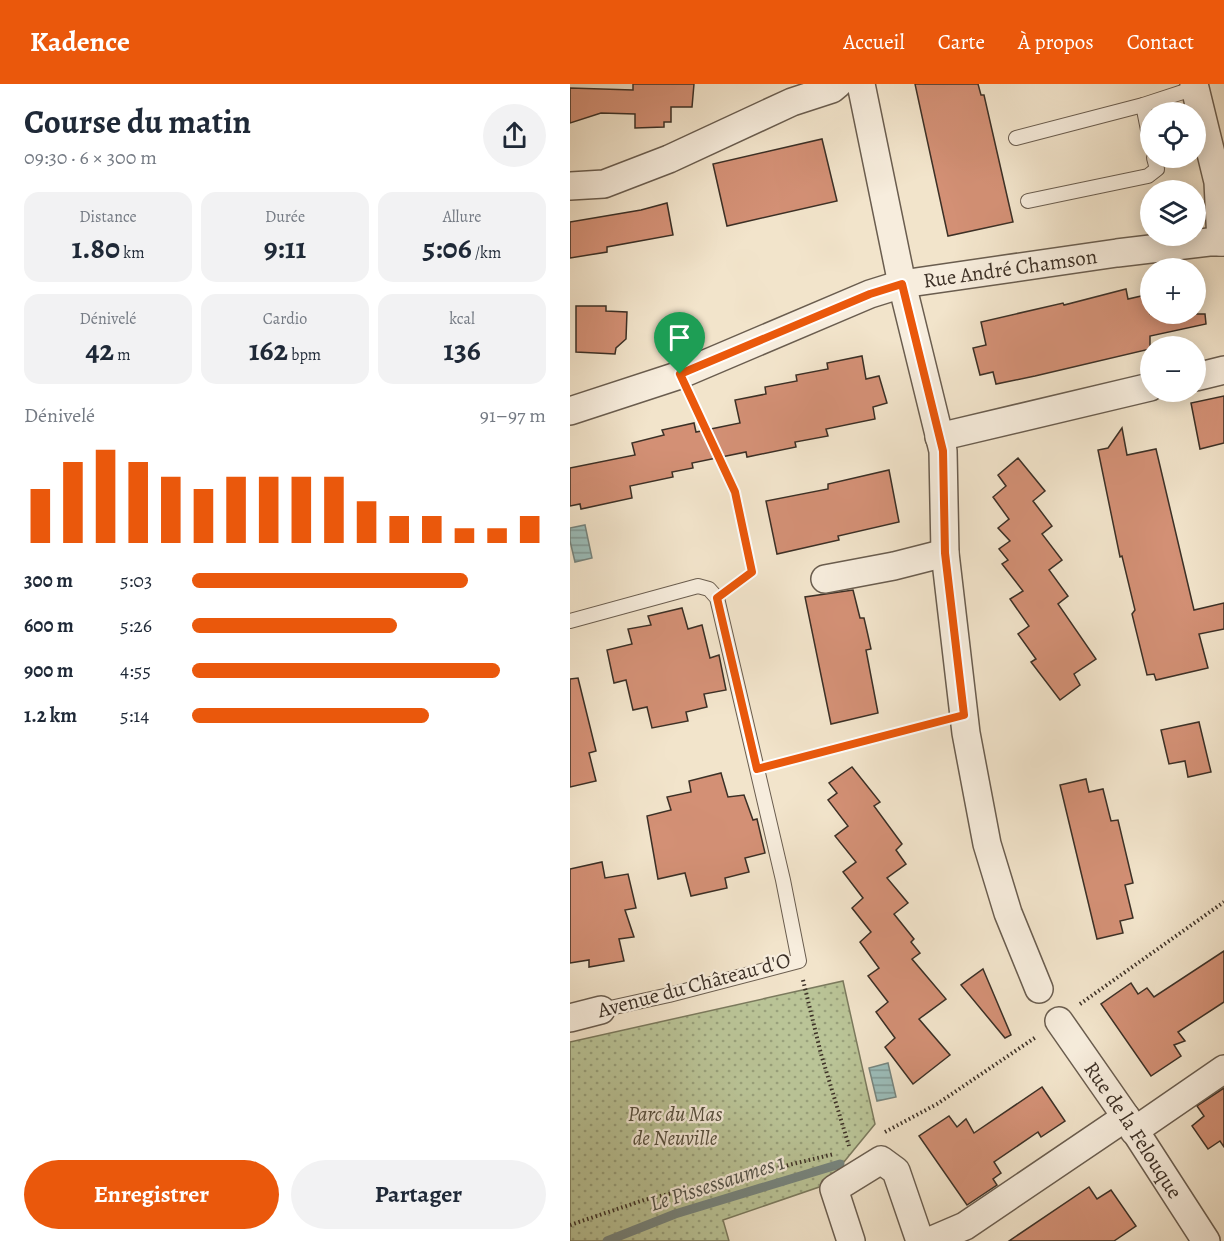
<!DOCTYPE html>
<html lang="fr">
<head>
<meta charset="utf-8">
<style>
  :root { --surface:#fff; --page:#f2f2f3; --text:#1f2937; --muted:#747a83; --accent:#ea580c }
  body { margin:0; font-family:Alegreya,serif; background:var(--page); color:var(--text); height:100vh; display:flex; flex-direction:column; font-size:22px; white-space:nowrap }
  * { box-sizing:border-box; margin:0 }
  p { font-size:20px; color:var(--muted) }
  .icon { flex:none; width:33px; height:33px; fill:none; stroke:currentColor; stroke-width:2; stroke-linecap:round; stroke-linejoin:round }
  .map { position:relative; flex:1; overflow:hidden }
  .details { display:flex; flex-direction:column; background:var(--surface); width:570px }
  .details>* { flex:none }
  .fabs { position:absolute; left:570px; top:18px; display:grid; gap:12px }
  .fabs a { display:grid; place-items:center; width:66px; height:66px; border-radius:50%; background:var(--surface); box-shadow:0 3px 15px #0003; font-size:30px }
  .pin { position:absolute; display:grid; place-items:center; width:51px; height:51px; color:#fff; margin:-62px -26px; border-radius:50% 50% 50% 0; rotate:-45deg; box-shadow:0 0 6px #0007 }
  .pin .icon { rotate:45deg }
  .round { display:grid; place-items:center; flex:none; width:63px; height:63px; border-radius:32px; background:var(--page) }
  .headline { display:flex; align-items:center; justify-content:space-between; height:102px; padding:0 24px }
  h1 { font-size:33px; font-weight:700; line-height:45px }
  .figures { display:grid; grid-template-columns:repeat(3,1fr); gap:9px; height:102px; padding:6px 24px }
  .figures div { display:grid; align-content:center; border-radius:15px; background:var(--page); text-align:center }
  .figures b { font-size:30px; font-weight:700 }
  .figures small { font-size:16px; font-weight:400 }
  .figures p { font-size:16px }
  .chart { height:168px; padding:12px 24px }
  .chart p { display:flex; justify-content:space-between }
  .chart svg { width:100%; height:108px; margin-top:6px; stroke:var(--accent); stroke-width:6 }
  .action { display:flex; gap:12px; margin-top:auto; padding:12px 24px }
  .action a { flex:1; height:69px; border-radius:36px; background:var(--accent); color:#fff; font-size:24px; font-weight:700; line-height:69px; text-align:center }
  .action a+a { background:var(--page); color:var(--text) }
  ul { padding:0 24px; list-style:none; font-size:20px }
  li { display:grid; grid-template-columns:96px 72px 1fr; align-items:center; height:45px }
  li i { height:15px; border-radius:8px; background:var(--accent) }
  header { display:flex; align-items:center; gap:36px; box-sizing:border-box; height:84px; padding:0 30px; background:var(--accent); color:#fff }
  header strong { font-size:28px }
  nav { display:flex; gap:33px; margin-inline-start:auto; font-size:21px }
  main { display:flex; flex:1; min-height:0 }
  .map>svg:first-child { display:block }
</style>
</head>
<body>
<header>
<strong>Kadence</strong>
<nav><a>Accueil</a><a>Carte</a><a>À propos</a><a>Contact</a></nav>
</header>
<main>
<section class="details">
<div class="headline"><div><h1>Course du matin</h1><p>09:30 · 6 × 300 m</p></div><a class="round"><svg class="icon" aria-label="share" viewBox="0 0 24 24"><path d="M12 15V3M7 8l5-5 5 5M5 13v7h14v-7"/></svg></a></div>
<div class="figures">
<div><p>Distance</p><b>1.80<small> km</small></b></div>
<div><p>Durée</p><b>9:11</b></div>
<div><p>Allure</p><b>5:06<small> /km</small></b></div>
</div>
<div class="figures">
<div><p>Dénivelé</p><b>42<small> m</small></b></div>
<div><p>Cardio</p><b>162<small> bpm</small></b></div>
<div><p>kcal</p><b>136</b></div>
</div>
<div class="chart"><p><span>Dénivelé</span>91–97 m</p>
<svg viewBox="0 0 160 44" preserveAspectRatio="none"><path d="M5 44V22M15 44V11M25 44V6M35 44V11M45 44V17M55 44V22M65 44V17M75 44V17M85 44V17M95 44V17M105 44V27M115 44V33M125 44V33M135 44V38M145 44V38M155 44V33"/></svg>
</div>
<ul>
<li><b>300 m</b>5:03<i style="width:78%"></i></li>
<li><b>600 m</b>5:26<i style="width:58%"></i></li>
<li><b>900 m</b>4:55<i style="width:87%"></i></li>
<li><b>1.2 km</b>5:14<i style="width:67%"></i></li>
</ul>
<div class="action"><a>Enregistrer</a><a>Partager</a></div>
</section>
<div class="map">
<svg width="654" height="1157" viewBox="0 0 654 1157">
  <defs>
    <pattern id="park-dots" width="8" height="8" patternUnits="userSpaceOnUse" patternTransform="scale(1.5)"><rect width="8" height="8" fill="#bac497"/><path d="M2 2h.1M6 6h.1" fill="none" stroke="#98a07b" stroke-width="1.8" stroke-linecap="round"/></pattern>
    <pattern id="water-rules" width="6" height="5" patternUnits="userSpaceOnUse" patternTransform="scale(1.5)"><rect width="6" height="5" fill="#9cbebb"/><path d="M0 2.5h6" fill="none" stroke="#809b98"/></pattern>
  </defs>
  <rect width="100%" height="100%" fill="#f2e4cb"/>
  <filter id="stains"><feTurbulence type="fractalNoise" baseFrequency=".00333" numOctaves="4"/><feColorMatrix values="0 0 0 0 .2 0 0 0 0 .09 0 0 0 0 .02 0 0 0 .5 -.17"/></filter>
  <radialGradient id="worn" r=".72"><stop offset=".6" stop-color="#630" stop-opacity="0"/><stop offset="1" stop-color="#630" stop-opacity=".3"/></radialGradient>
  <polygon fill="url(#park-dots)" stroke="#7b7a5e" stroke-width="1.5" points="273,897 305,1040 255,1101 153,1136 159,1157 0,1157 0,958"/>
  <g fill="url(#water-rules)" stroke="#76857f" stroke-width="1.5">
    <polygon points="15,441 22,474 5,478 0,457 0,444"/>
    <polygon points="318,979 326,1013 307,1017 299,984"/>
  </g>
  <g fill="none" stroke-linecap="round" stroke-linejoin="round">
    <polyline stroke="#76857f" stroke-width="9" points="37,1157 105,1130 270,1080"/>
  </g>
  <g fill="#d39075" stroke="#3c3026" stroke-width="1.5">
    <polygon points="63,0 124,0 122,23 101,23 101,38 94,38 94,43 65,44 65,30 31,29 0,39 0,4 63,6"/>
    <polygon points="345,0 408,0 411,11 414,11 443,138 378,152"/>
    <polygon points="252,55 267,117 157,142 143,80"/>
    <polygon points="97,119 103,151 37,163 37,168 0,174 0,138 71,126"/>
    <polygon points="556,205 558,215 580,210 580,230 635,230 636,240 580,252 580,265 465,292 426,300 423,288 410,291 403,264 416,261 411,238 493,219 494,221"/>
    <polygon points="6,222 36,222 36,227 57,228 56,255 46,264 45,270 6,268"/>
    <polygon points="292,272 296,295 309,292 317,319 303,323 305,335 256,345 258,352 225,358 226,363 177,373 176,368 122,379 123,384 102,388 103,393 60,402 62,414 11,425 10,420 0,422 0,384 65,371 62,359 94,351 92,346 124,339 126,348 170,339 165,316 196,310 195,303 227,297 226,291 258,285 257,279"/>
    <polygon points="654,312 654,359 630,365 621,319"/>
    <polygon points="552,344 557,371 586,365 624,526 654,519 654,545 629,550 638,584 586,596 584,590 577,591 562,530 565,526 552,472 550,473 528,366 538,364"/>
    <polygon points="448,374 475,407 463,417 482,442 472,450 492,476 479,486 498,512 488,520 526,575 504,590 510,601 490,616 461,578 466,575 448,550 459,542 440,515 453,507 432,480 438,476 429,465 440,457 428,444 439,435 423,413 436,402 428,391"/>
    <polygon points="319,386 329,438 268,452 269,456 207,470 196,417 258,405 258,400"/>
    <polygon points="283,506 290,534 294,534 297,547 301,565 296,566 308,629 261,640 235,513"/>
    <polygon points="112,524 118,545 132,541 140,574 149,571 156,606 134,610 137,623 116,628 118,637 82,644 77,623 63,626 56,596 44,599 37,566 62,560 58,545 81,541 78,532"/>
    <polygon points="8,594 26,667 19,669 26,697 0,703 0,595"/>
    <polygon points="629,638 641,688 618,693 615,677 599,680 591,646"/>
    <polygon points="282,683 310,718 304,722 332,760 326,766 336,780 317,794 338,819 324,830 344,855 341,858 350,869 342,875 376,915 349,935 380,971 343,1000 315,963 325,954 306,928 318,918 298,892 309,884 290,858 301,848 282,824 293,814 273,788 286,778 265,752 278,742 258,716 267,709 259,699"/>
    <polygon points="151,689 158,713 174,711 183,736 187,735 195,769 175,774 179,788 155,794 157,804 121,812 115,789 88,795 77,732 101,726 97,713 121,708 119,697"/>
    <polygon points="516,695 519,708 533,705 541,737 548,736 563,799 555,801 563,834 550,837 553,849 527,855 490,701"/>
    <polygon points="32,778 35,794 58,790 66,824 55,826 64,853 49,855 54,877 19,883 19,876 0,879 0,785"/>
    <polygon points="654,867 654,918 608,948 615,957 604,961 611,972 581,992 531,920 561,899 568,910 577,904 584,913"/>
    <polygon points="413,885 441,951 435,954 391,901"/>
    <polygon points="472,1003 495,1037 471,1053 468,1048 424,1078 431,1089 423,1095 427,1101 397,1121 349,1052 379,1032 387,1043 396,1035 404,1049"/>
    <polygon points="654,1004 654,1063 650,1057 638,1065 622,1042 634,1032 627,1022"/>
    <polygon points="519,1103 527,1115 541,1106 566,1142 544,1157 439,1157"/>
  </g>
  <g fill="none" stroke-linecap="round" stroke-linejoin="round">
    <defs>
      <g id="lane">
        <polyline points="573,21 580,56"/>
        <polyline points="446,54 573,21 625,4"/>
        <polyline points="458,117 578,92 587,85 584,74"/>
        <polyline points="0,537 128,502 139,505 147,514 213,796 229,877 99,911 31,926"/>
      </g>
      <g id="street">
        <polyline points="291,0 332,200 373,367 375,469 396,649 417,760 438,829 469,905"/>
        <polyline points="624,0 648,98 651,158"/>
        <polyline points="0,102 34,100 99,75 222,18 262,5 268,0"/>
        <polyline points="626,293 654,286"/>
        <path id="s1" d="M0,327l107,-35 193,-82 32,-10 215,-31 92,-11h15"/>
        <polyline points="369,353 580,303"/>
        <polyline points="255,495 324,482 375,469"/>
        <polyline points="0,934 31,926"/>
        <path id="s2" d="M489,937l67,96 80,124"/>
        <polyline points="564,1047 654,985"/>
        <polyline points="281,1157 264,1105 311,1076 326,1087 350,1157"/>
        <polyline points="360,1157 395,1142 556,1033"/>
      </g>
    </defs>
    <use href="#lane" stroke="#6a5d4f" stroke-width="16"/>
    <use href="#street" stroke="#6a5d4f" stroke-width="30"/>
    <g stroke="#3c3026" stroke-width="4" stroke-dasharray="1.5 3" stroke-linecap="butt">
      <polyline points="122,316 166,408 182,488 165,501"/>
      <polyline points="208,680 366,638"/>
      <polyline points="233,896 251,970 279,1062"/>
      <polyline points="510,920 654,818"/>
      <polyline points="315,1048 367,1020 466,953"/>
      <polyline points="0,1141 74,1116 264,1070"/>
    </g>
    <use href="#lane" stroke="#f7eddd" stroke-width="14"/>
    <use href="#street" stroke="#f7eddd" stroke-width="27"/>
  </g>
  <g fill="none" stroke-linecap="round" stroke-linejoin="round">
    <defs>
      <polygon id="route" points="332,200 373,367 375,469 394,631 187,685 147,514 182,488 165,408 110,290 300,210"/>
    </defs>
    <use href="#route" stroke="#fff" stroke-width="12"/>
    <use href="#route" stroke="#ea580c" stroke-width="8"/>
  </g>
  <g text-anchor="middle" stroke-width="4.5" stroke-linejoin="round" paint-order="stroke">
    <g font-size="21" fill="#3c3026" stroke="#f7eddd">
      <text dy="7" stroke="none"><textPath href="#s1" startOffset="465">Rue André Chamson</textPath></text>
      <text transform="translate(124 901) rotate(-15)" y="7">Avenue du Château d'O</text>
      <text dy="7" stroke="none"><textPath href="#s2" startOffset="132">Rue de la Felouque</textPath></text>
    </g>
    <g font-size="21" font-style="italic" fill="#554e3d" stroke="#f7eddd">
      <text x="105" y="1037">Parc du Mas<tspan x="105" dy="24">de Neuville</tspan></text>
    </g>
    <g font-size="22" font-style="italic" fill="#54544b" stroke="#f7eddd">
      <text transform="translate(147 1098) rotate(-18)" y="8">Le Pissessaumes 1</text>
    </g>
  </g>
  <rect width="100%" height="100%" filter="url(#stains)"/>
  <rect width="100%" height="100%" fill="url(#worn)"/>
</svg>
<div class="fabs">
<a><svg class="icon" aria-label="locate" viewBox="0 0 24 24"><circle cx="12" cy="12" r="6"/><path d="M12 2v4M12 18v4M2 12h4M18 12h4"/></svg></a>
<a><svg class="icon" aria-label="layers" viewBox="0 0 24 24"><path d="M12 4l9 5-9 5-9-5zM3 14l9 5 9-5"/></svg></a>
<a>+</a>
<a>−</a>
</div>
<div class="pin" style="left:110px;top:290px;background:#1e9e55"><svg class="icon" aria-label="arrive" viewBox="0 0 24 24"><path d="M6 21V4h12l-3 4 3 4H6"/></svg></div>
</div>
</main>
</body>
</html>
